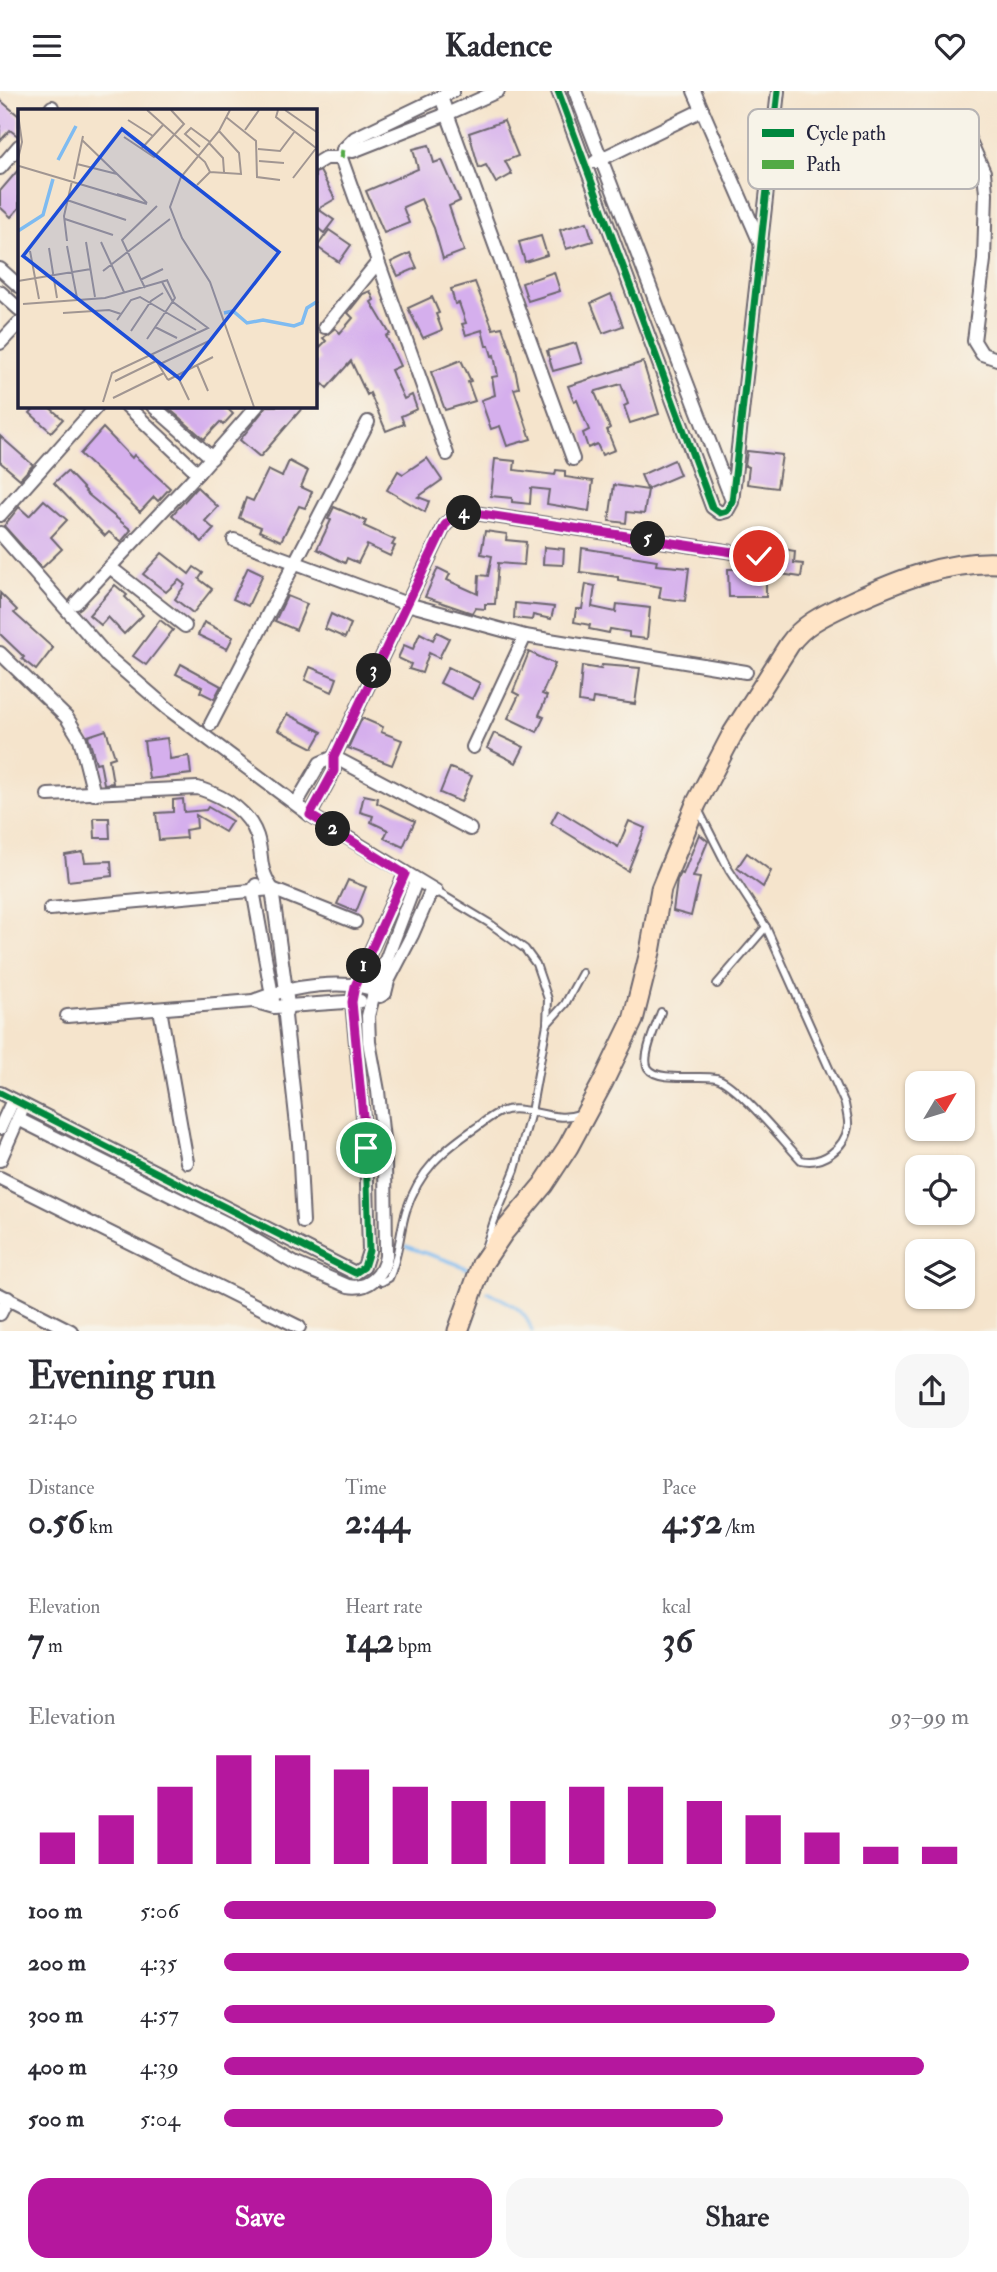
<!DOCTYPE html>
<html lang="en">
<head>
<meta charset="utf-8">
<style>
  :root { --surface:#fff; --page:#f7f7f7; --text:#2b2b33; --muted:#7c7c81; --accent:#b5179e }
  body { margin:0; font-family:"IM FELL Double Pica",serif; background:var(--page); color:var(--text); height:100vh; display:flex; flex-direction:column; font-size:26px; white-space:nowrap }
  * { box-sizing:border-box; margin:0 }
  p { font-size:23px; color:var(--muted) }
  .icon { flex:none; width:38px; height:38px; fill:none; stroke:currentColor; stroke-width:2; stroke-linecap:round; stroke-linejoin:round }
  .map { position:relative; height:1240px; overflow:hidden }
  .details { display:flex; flex-direction:column; background:var(--surface); flex:1 }
  .details>* { flex:none }
  .needle { width:46px; rotate:52deg }
  .controls { position:absolute; left:905px; top:980px; display:grid; gap:14px }
  .controls a { display:grid; place-items:center; width:70px; height:70px; border-radius:14px; background:var(--surface); box-shadow:0 2px 5px #0004; font-size:35px }
  .pin { position:absolute; display:grid; place-items:center; width:60px; height:60px; color:#fff; margin:-30px; border:4px solid #fff; border-radius:50%; box-shadow:0 2px 7px #0007 }
  .km { position:absolute; width:35px; height:35px; margin:-18px; border-radius:50%; background:#222; color:#fff; font-size:19px; line-height:35px; text-align:center }
  .round { display:grid; place-items:center; flex:none; width:74px; height:74px; border-radius:21px; background:var(--page) }
  .head { display:flex; align-items:center; justify-content:space-between; height:119px; padding:0 28px }
  h1 { font-size:38px; font-weight:700; line-height:52px }
  .stats { display:grid; grid-template-columns:repeat(3,1fr); gap:10px; height:119px; padding:7px 28px }
  .stats div { display:grid; align-content:center }
  .stats b { font-size:35px; font-weight:700 }
  .stats small { font-size:19px; font-weight:400 }
  .stats p { font-size:19px }
  .chart { height:196px; padding:14px 28px }
  .chart p { display:flex; justify-content:space-between }
  .chart svg { width:100%; height:126px; margin-top:7px; stroke:var(--accent); stroke-width:6 }
  .action { display:flex; gap:14px; margin-top:auto; padding:14px 28px }
  .action a { flex:1; height:80px; border-radius:21px; background:var(--accent); color:#fff; font-size:28px; font-weight:700; line-height:80px; text-align:center }
  .action a+a { background:var(--page); color:var(--text) }
  ul { padding:0 28px; list-style:none; font-size:23px }
  li { display:grid; grid-template-columns:112px 84px 1fr; align-items:center; height:52px }
  li i { height:18px; border-radius:9px; background:var(--accent) }
  header { display:flex; justify-content:space-between; align-items:center; height:91px; padding:0 28px; background:var(--surface); font-size:32px; font-weight:700 }
  .map>svg:first-child { display:block }
</style>
</head>
<body>
<header><svg class="icon" aria-label="menu" viewBox="0 0 24 24"><path d="M4 6h16M4 12h16M4 18h16"/></svg>Kadence<svg class="icon" aria-label="heart" viewBox="0 0 24 24"><path d="M12 20l-8-8c-3-5 5-10 8-4 3-6 11-1 8 4z"/></svg></header>
<div class="map">
<svg width="997" height="1240" viewBox="0 0 997 1240">
  <rect width="100%" height="100%" fill="#f7f3e8"/>
  <filter id="ink" filterUnits="userSpaceOnUse"><feTurbulence type="fractalNoise" baseFrequency=".0143" numOctaves="2"/><feDisplacementMap in="SourceGraphic" scale="14" xChannelSelector="R" yChannelSelector="G"/><feConvolveMatrix kernelMatrix="1 2 1 2 8 2 1 2 1" color-interpolation-filters="sRGB"/></filter>
  <filter id="wash" filterUnits="userSpaceOnUse"><feTurbulence type="fractalNoise" baseFrequency=".00686" numOctaves="4" result="noise"/><feDisplacementMap in="SourceGraphic" scale="28" xChannelSelector="R" yChannelSelector="G"/><feGaussianBlur stdDeviation="1.57" result="paint"/><feColorMatrix in="noise" values="0 0 0 0 0 0 0 0 0 0 0 0 0 0 0 0 0 1.4 0 .05"/><feComposite in="paint" operator="in"/></filter>
  <g filter="url(#wash)">
    <rect width="100%" height="100%" fill="#f5e4cc"/>
    <g fill="none" stroke-linecap="round" stroke-linejoin="round">
      <g stroke="#7ebbf1" stroke-width="3.5">
        <path d="M406,1155c21,9 44,13 64,24"/>
        <path d="M488,1201c20,10 37,16 44,39"/>
      </g>
    </g>
    <g id="blocks">
      <g fill="#d5afed">
        <polygon points="0,9 19,25 19,46 10,39 0,50"/>
        <polygon points="504,30 518,65 505,70 512,83 496,92 486,74 479,77 469,42"/>
        <polygon points="429,54 434,72 442,69 460,110 449,115 464,160 443,168 434,137 421,108 403,116 409,132 384,142 366,100 418,78 413,58"/>
        <polygon points="19,78 19,117 11,126 0,116 0,100"/>
        <polygon points="320,80 335,108 318,118 334,129 324,142 315,135 315,82"/>
        <polygon points="587,131 593,150 566,158 560,139"/>
        <polygon points="329,139 351,154 339,171 317,156"/>
        <polygon points="541,145 547,164 525,171 519,151"/>
        <polygon points="410,162 417,177 398,185 391,171"/>
        <polygon points="554,181 560,200 528,210 522,192"/>
        <polygon points="475,191 493,238 502,236 512,264 519,297 514,298 531,348 507,355 500,335 491,338 481,309 495,304 492,286 498,285 494,264 492,265 489,255 486,255 482,239 466,244 462,233 466,232 459,212 455,213 451,198"/>
        <polygon points="370,200 374,209 371,211 390,243 386,245 400,275 391,279 404,308 412,304 417,318 401,325 404,333 386,340 370,302 367,304 351,270 327,297 323,293 315,303 315,273 320,268 315,261 326,250 323,247 335,237 340,242 353,227 348,222 363,203"/>
        <polygon points="611,203 623,235 603,242 591,212"/>
        <polygon points="432,206 439,222 436,223 442,239 423,247 408,217"/>
        <polygon points="576,252 582,272 553,280 547,260"/>
        <polygon points="461,269 471,290 468,291 475,310 445,319 431,281"/>
        <polygon points="643,271 659,323 630,332 624,315 628,313 621,293 596,300 595,302 610,337 607,339 615,359 602,364 597,353 588,357 583,342 589,339 577,309 574,310 568,295"/>
        <polygon points="36,315 48,315 63,328 51,341 30,322"/>
        <polygon points="166,315 225,315 233,323 223,334 220,331 204,348"/>
        <polygon points="267,315 304,315 260,366 240,349"/>
        <polygon points="103,337 132,367 134,364 170,397 158,410 154,406 140,421 80,363"/>
        <polygon points="0,345 33,374 20,388 0,371"/>
        <polygon points="747,360 782,364 777,397 747,393 749,376 745,375"/>
        <polygon points="427,367 442,389 418,406 429,410 425,421 387,399 398,380 403,383"/>
        <polygon points="495,368 515,370 514,379 555,384 556,379 565,380 565,386 593,390 589,420 547,413 549,399 531,397 530,413 512,411 512,407 491,405"/>
        <polygon points="674,369 680,384 647,398 641,384"/>
        <polygon points="289,370 308,380 301,396 312,401 305,417 299,415 281,450 259,440 261,436 239,427 246,407 253,410 268,379 282,386"/>
        <polygon points="67,380 86,400 85,401 131,439 121,451 109,441 105,445 54,392"/>
        <polygon points="614,394 648,399 644,423 627,421 626,432 609,430"/>
        <polygon points="197,396 218,416 205,430 214,438 202,451 172,424"/>
        <polygon points="44,409 67,429 51,446 62,458 42,477 4,435 19,416 29,425"/>
        <polygon points="334,416 366,430 364,435 395,449 392,454 395,455 390,465 367,454 358,472 347,467 345,472 317,458 331,429 328,428"/>
        <polygon points="485,440 507,443 506,449 526,451 524,474 498,472 495,513 485,513 485,518 475,517 472,522 425,506 438,477 450,483 447,489 478,503 479,484 488,485 492,465 481,463"/>
        <polygon points="544,456 564,458 563,474 543,473"/>
        <polygon points="582,457 657,469 656,474 689,477 685,510 659,507 661,496 618,489 618,486 580,481"/>
        <polygon points="783,458 795,460 794,472 803,473 801,486 780,483"/>
        <polygon points="162,462 189,483 194,476 203,482 199,488 212,498 193,522 175,508 185,494 179,489 166,501 143,483"/>
        <polygon points="248,476 263,483 248,515 233,508"/>
        <polygon points="728,478 748,478 748,489 766,488 766,506 729,506"/>
        <polygon points="586,493 595,495 592,516 616,521 617,513 650,517 647,548 629,546 629,541 610,538 609,542 589,538 590,534 574,531 576,518 582,518"/>
        <polygon points="115,494 127,504 125,506 143,524 124,543 108,526 101,534 89,524"/>
        <polygon points="0,502 17,519 14,522 53,557 36,579 22,568 24,566 0,543"/>
        <polygon points="287,505 307,513 296,539 275,530"/>
        <polygon points="515,512 554,516 551,528 533,524 532,529 514,527"/>
        <polygon points="331,523 351,533 345,547 325,538"/>
        <polygon points="160,529 173,539 146,574 133,565"/>
        <polygon points="204,531 233,546 227,558 198,544"/>
        <polygon points="437,541 449,547 439,567 429,562 422,582 409,578 411,573 398,567 404,554 413,558 420,542 433,549"/>
        <polygon points="529,561 555,573 542,603 547,605 539,624 544,626 537,641 508,627 519,604 513,601"/>
        <polygon points="181,573 221,595 214,608 200,601 202,596 176,583"/>
        <polygon points="602,574 640,577 635,613 593,607 592,613 579,611 582,575 601,578"/>
        <polygon points="310,576 337,587 332,601 305,589"/>
        <polygon points="448,576 480,592 472,608 440,592"/>
        <polygon points="287,623 322,641 313,657 278,639"/>
        <polygon points="362,627 383,636 381,641 402,649 392,674 348,657"/>
        <polygon points="106,639 115,666 109,668 113,692 104,693 100,671 96,672 88,645"/>
        <polygon points="494,642 524,656 516,672 487,657"/>
        <polygon points="167,647 170,668 189,665 191,683 149,688 144,650"/>
        <polygon points="450,677 472,685 461,711 440,702"/>
        <polygon points="364,704 378,707 377,712 415,730 403,756 384,747 388,739 371,731 373,725 360,721"/>
        <polygon points="183,708 184,721 206,719 208,716 232,730 225,741 196,724 197,737 185,739 186,747 159,749 156,722 173,721 173,709"/>
        <polygon points="558,719 618,756 629,730 645,737 628,780 551,732"/>
        <polygon points="94,727 109,727 110,747 95,747"/>
        <polygon points="699,743 708,750 693,786 700,787 691,825 673,820 677,790 681,782 683,783"/>
        <polygon points="83,761 85,771 111,770 112,785 68,790 65,764"/>
        <polygon points="747,762 771,780 763,796 737,777"/>
        <polygon points="348,789 366,796 356,821 337,813"/>
      </g>
    </g>
  </g>
  <g filter="url(#ink)">
    <use href="#blocks" fill-opacity="0" stroke="#6c666e" stroke-width="2"/>
    <g fill="none" stroke-linecap="round" stroke-linejoin="round">
      <defs>
        <g id="service">
          <polyline points="436,800 489,832 525,858 536,873 548,908 547,933 531,1021 515,1079 494,1130 486,1154"/>
          <polyline points="717,893 766,836"/>
          <path d="M661,921c-4,12 -20,45 -13,56 10,15 52,6 68,10 19,4 69,65 85,82 21,5 43,-11 47,-33 1,-6 -2,-16 -3,-23l-79,-177 -37,-57 -31,-61"/>
          <polyline points="548,932 565,913 582,882"/>
          <path d="M376,1187l6,4 7,-4c10,-21 10,-44 17,-67 13,-41 37,-61 71,-84 7,-5 15,-12 23,-15 24,-10 52,12 79,2"/>
        </g>
        <g id="minor">
          <polyline points="558,0 712,416 720,422 727,420 732,411 778,0"/>
          <polyline points="575,0 731,407"/>
          <polyline points="694,0 761,154"/>
          <polyline points="441,6 573,368"/>
          <polyline points="50,19 52,16"/>
          <polyline points="966,41 984,81 986,102 984,169 974,250 982,263 997,268"/>
          <polyline points="343,59 353,60 447,23 498,0"/>
          <polyline points="595,71 702,19"/>
          <polyline points="315,73 325,67 341,67"/>
          <polyline points="0,77 19,55"/>
          <polyline points="0,178 19,195"/>
          <polyline points="0,201 19,218"/>
          <polyline points="325,236 378,171"/>
          <polyline points="0,252 19,232"/>
          <polyline points="127,315 198,382"/>
          <polyline points="153,315 212,367"/>
          <polyline points="447,363 341,67 343,59 355,47 453,0"/>
          <polyline points="0,424 97,315"/>
          <polyline points="0,442 108,566 167,617 310,724 436,800"/>
          <polyline points="234,449 407,513 525,545 746,581"/>
          <polyline points="111,477 185,535"/>
          <polyline points="76,512 198,382 257,315"/>
          <polyline points="0,562 67,627 80,648 94,703"/>
          <polyline points="211,633 368,331"/>
          <polyline points="473,656 525,545"/>
          <polyline points="334,666 470,738"/>
          <path d="M48,704l150,-7c25,8 50,22 59,48 7,23 0,29 15,53l16,116 -3,11 14,128 4,78"/>
          <polyline points="296,713 320,672 334,666"/>
          <polyline points="310,724 334,680 334,666 445,434 457,423 468,421 759,465"/>
          <polyline points="256,794 253,799 273,910"/>
          <polyline points="50,818 272,798 355,831"/>
          <polyline points="380,905 385,902 388,890 412,844 432,798"/>
          <polyline points="253,910 274,916 360,910"/>
          <polyline points="160,918 187,1071"/>
          <path d="M67,925l186,-15c38,-15 93,-24 132,-8"/>
          <polyline points="0,1002 355,1182 364,1176 369,1160 366,1057 352,911 355,895 405,783"/>
          <path d="M18,1028l208,104 68,40 54,23c21,4 35,-11 38,-30l-1,-97 -7,-68 -9,-49 -1,-26 7,-27 41,-108"/>
          <polyline points="0,1037 13,1009"/>
          <polyline points="0,1069 21,1021"/>
          <polyline points="0,1087 299,1236"/>
          <polyline points="0,1204 71,1240"/>
          <polyline points="0,1223 8,1207"/>
        </g>
        <path id="secondary" d="M458,1240l24,-67 21,-31 40,-48 25,-38 35,-65 30,-62 17,-68 11,-63 35,-85 37,-71 56,-88c15,-22 37,-31 62,-43 46,-21 94,-41 146,-39"/>
      </defs>
      <use href="#service" stroke="#6c666e" stroke-width="10"/>
      <use href="#minor" stroke="#6c666e" stroke-width="16"/>
      <use href="#secondary" stroke="#6c666e" stroke-width="23"/>
      <use href="#service" stroke="#fff" stroke-width="6"/>
      <use href="#minor" stroke="#fff" stroke-width="12"/>
      <use href="#secondary" stroke="#ffe4c6" stroke-width="19"/>
      <polyline stroke="#53aa46" stroke-width="5" stroke-dasharray="10 5" stroke-linecap="butt" points="341,67 343,59"/>
      <defs>
        <g id="cycleway">
          <polyline points="558,0 712,416 720,422 727,420 732,411 778,0"/>
          <polyline points="310,724 334,680 334,666 445,434 457,423 468,421 759,465"/>
          <polyline points="0,1002 355,1182 364,1176 369,1160 366,1057 352,911 355,895 405,783"/>
        </g>
      </defs>
      <use href="#cycleway" stroke="#f7f3e8" stroke-width="11"/>
      <use href="#cycleway" stroke="#00873e" stroke-width="7"/>
    </g>
  </g>
  <g fill="none" stroke-linecap="round" stroke-linejoin="round" filter="url(#ink)">
    <defs>
      <polyline id="route" points="366,1057 352,911 355,895 405,783 310,724 334,680 334,666 445,434 457,423 468,421 759,465"/>
    </defs>
    <use href="#route" stroke="#fff" stroke-width="14"/>
    <use href="#route" stroke="#b5179e" stroke-width="9"/>
  </g>
  <g transform="translate(18 18)">
    <rect width="299" height="299" fill="#f5e4cc"/>
    <path fill="none" stroke="#7ebbf1" stroke-width="3.5" d="M40,51l18,-34M0,122l25,-16 10,-36M206,204l9,-2 14,12 16,-3 31,6 8,-3 5,-15 11,-7"/>
    <path fill="none" stroke="#a19692" stroke-width="2" d="M129,1l58,52 5,10M212,1l-11,21 -38,46 -11,30 12,31 28,44 44,125M260,1l-2,7 40,31M267,1l33,23M0,5l4,28 -4,17M208,8l30,24 1,36 23,3M110,11l25,16M227,21l14,-20M106,28l30,20 30,-33 -13,-14M64,31l65,63M191,34l14,15 1,14M182,38l-15,-13 6,-6 19,14M124,39l21,-23M240,40l22,2 15,-20M241,52l25,2M59,55l40,10M1,57l128,38M275,69l24,-31M56,70l9,-43M179,76l13,-13 31,2 -2,-21 -20,-22M99,85l30,10M49,91l59,20M47,110l48,16M49,132l-3,-25 8,-35M68,133l9,55M83,133l23,50M49,137l10,52M31,139l8,50M12,142l9,48M85,162l67,-52M122,171l23,-11M0,172l73,-12M127,179l-23,-48 35,-34M5,195l82,-6 63,-18M45,204l46,-3 12,4M99,211l14,-20 9,-3 56,33M137,218l22,11M113,222l20,-30 12,-8M129,230l28,-41 -8,-18M134,245l16,26M140,256l51,-24M179,256l11,26M159,266l12,25M150,271l45,-23M97,272l41,-20M95,289l51,-25M85,293l9,-29 96,-45 -35,-26 -11,-20"/>
    <path fill="#1d4ed8" fill-opacity="0.15" stroke="#1d4ed8" stroke-width="3.5" d="M104,20l157,123 -99,127 -157,-123z"/>
    <rect width="299" height="299" fill="none" stroke="#22223b" stroke-width="3.5"/>
  </g>
  <rect x="748" y="18" width="231" height="80" rx="10" fill="#f7f3e8" stroke="#b7b4b4" stroke-width="2"/>
  <rect x="762" y="38" width="32" height="8" fill="#00873e"/>
  <rect x="762" y="69" width="32" height="9" fill="#53aa46"/>
  <g font-size="19" fill="#22223b">
    <text x="806" y="49">Cycle path</text>
    <text x="806" y="80">Path</text>
  </g>
</svg>
<div class="controls">
<a><svg class="needle" viewBox="-14 -14 28 28"><path d="M0-13l5 13h-10z" fill="#e53935"/><path d="M0 13l5-13h-10z" fill="#7c7c81"/></svg></a>
<a><svg class="icon" aria-label="locate" viewBox="0 0 24 24"><circle cx="12" cy="12" r="6"/><path d="M12 2v4M12 18v4M2 12h4M18 12h4"/></svg></a>
<a><svg class="icon" aria-label="layers" viewBox="0 0 24 24"><path d="M12 4l9 5-9 5-9-5zM3 14l9 5 9-5"/></svg></a>
</div>
<div class="pin" style="left:366px;top:1057px;background:#1e9e55"><svg class="icon" aria-label="arrive" viewBox="0 0 24 24"><path d="M6 21V4h12l-3 4 3 4H6"/></svg></div>
<div class="pin" style="left:759px;top:465px;background:#d93025"><svg class="icon" aria-label="check" viewBox="0 0 24 24"><path d="M5 12l5 5 9-10"/></svg></div>
<b class="km" style="left:364px;top:875px">1</b>
<b class="km" style="left:333px;top:738px">2</b>
<b class="km" style="left:374px;top:580px">3</b>
<b class="km" style="left:464px;top:422px">4</b>
<b class="km" style="left:648px;top:448px">5</b>
</div>
<section class="details">
<div class="head"><div><h1>Evening run</h1><p>21:40</p></div><a class="round"><svg class="icon" aria-label="share" viewBox="0 0 24 24"><path d="M12 15V3M7 8l5-5 5 5M5 13v7h14v-7"/></svg></a></div>
<div class="stats">
<div><p>Distance</p><b>0.56<small> km</small></b></div>
<div><p>Time</p><b>2:44</b></div>
<div><p>Pace</p><b>4:52<small> /km</small></b></div>
</div>
<div class="stats">
<div><p>Elevation</p><b>7<small> m</small></b></div>
<div><p>Heart rate</p><b>142<small> bpm</small></b></div>
<div><p>kcal</p><b>36</b></div>
</div>
<div class="chart"><p><span>Elevation</span>93–99 m</p>
<svg viewBox="0 0 160 44" preserveAspectRatio="none"><path d="M5 44V33M15 44V27M25 44V17M35 44V6M45 44V6M55 44V11M65 44V17M75 44V22M85 44V22M95 44V17M105 44V17M115 44V22M125 44V27M135 44V33M145 44V38M155 44V38"/></svg>
</div>
<ul>
<li><b>100 m</b>5:06<i style="width:66%"></i></li>
<li><b>200 m</b>4:35<i style="width:100%"></i></li>
<li><b>300 m</b>4:57<i style="width:74%"></i></li>
<li><b>400 m</b>4:39<i style="width:94%"></i></li>
<li><b>500 m</b>5:04<i style="width:67%"></i></li>
</ul>
<div class="action"><a>Save</a><a>Share</a></div>
</section>
</body>
</html>
